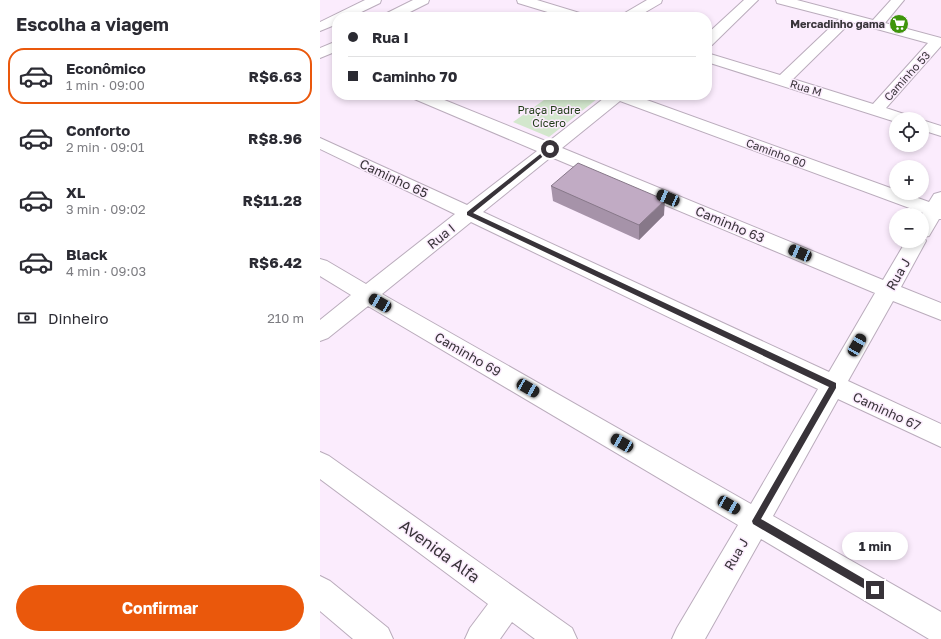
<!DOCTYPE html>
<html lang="pt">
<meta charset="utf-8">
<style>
body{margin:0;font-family:"Golos Text",sans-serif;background:#f2f2f3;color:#2b2b33;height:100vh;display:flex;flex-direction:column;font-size:15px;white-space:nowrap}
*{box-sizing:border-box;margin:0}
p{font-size:13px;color:#7c7c81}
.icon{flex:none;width:22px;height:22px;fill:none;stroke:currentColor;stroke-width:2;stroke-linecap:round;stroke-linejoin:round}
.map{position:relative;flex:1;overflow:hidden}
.side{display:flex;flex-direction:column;background:#fff;width:320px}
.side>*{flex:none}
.guide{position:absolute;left:12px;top:12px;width:380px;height:88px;border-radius:16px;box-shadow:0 2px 6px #0003;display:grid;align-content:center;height:88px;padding:0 16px;background:#fff}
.buttons{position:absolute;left:569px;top:112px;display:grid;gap:8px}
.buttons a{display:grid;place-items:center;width:40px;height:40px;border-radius:50%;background:#fff;box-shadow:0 2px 6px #0003;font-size:20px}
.end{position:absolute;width:18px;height:18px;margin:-9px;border:5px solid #383339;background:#fff;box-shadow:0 0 0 2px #fff}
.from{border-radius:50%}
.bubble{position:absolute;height:28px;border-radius:14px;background:#fff;box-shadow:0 2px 6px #0003;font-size:13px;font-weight:700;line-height:28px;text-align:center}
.car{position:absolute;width:12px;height:24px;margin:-12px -6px;border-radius:5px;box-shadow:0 0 3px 1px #0007;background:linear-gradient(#222 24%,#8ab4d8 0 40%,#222 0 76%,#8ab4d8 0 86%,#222 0)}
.guide b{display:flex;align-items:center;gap:14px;height:38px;font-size:15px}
.guide b+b{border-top:1px solid #e1e1e2}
.guide i{width:10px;height:10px;background:#2b2b33}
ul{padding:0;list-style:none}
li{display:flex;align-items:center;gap:12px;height:56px;margin:0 8px 6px;padding:0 8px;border:2px solid transparent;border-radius:16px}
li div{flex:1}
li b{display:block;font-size:15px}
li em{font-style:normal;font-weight:700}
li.active{border-color:#ea580c}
li>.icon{width:36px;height:36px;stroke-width:1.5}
h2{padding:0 16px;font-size:18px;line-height:48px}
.pay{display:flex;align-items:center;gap:10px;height:44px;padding:0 16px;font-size:15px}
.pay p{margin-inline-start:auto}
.action{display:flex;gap:8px;margin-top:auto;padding:8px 16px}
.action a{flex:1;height:46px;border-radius:24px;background:#ea580c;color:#fff;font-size:16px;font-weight:700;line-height:46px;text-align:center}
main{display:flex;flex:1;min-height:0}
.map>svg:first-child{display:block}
.green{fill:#d3e7cd}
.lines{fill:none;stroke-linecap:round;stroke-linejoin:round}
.minor-casing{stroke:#baacbc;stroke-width:2}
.minor{fill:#fff;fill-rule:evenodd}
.wall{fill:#a693a9}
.shaded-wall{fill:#877889}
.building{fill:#c1abc4;stroke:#877889}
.route{fill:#383339}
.labels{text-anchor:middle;stroke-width:3;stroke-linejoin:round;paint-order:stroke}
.far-poi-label{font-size:11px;font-weight:bold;fill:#383339;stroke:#fbecfd;text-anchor:end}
.far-street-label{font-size:11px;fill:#383339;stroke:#fbecfd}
.far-park-label{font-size:11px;fill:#203d16;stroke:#fbecfd}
.street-label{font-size:13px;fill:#383339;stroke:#fbecfd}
.near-street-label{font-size:16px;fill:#383339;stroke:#fbecfd}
</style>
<main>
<section class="side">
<h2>Escolha a viagem</h2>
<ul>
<li class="active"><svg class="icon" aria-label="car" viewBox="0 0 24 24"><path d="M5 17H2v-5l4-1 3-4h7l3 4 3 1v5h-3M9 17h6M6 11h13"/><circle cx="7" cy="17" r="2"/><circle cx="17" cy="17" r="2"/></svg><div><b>Econômico</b><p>1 min · 09:00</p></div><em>R$6.63</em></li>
<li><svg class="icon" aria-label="car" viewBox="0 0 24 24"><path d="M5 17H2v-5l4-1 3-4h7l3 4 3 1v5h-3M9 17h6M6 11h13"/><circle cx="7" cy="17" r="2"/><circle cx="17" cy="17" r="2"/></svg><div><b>Conforto</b><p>2 min · 09:01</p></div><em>R$8.96</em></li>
<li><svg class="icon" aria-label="car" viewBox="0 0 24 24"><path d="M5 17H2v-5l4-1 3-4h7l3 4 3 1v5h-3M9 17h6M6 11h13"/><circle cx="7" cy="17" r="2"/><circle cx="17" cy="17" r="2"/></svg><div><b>XL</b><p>3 min · 09:02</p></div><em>R$11.28</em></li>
<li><svg class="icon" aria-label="car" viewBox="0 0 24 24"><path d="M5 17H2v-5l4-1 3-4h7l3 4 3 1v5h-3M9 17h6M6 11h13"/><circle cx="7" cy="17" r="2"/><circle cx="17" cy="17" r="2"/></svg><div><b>Black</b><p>4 min · 09:03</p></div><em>R$6.42</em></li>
</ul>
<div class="pay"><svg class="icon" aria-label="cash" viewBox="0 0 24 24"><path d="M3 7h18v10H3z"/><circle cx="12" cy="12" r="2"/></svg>Dinheiro<p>210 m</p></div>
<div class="action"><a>Confirmar</a></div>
</section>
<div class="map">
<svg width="621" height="639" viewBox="0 0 621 639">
<rect width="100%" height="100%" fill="#fbecfd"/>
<path class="green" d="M231,95H282L229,137L193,122Z"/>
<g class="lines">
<g class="minor-casing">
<path id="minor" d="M45,0H61L60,3L31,17H17V24L0,31V22Z
M93,0H109L108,3L80,17H63L65,14Z
M197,0H217L263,14L265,17H244L198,3Z
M327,0H342L341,3L317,17H301L303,14Z
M424,0H438L392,45L387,46V34Z
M456,0H477L553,20L571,0H584L565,23L621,38V46L566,108L590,116L592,119H576V122L387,62V53L460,75L519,19L457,3ZM531,22L608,43L553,104L473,79Z
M17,41V51L0,58V48Z
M90,95H112L228,142L288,95H313L576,190V193H584L609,202L614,194L621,192V219H619L609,236L604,237L606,241L581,287L621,303V320L573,301L528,381L621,424V447L518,399L453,516L621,612V639H609L441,539L385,639H352L357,628L418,525L48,306L8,338L0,341V320L31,295L0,276V259L7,261L46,284L135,214L0,149V138L147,205L217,151L92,98ZM300,101L603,213L602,241H586L563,280L242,148ZM231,157L555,293L509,372L163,212ZM151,222L498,389L431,504L62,294Z
M602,120L621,126V136L602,130Z
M0,452L9,456L252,628L257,639H215L192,622L180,639H145L150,628L168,604L0,479Z
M0,576L10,581L68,628L73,639H33L0,611Z"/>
</g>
<use href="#minor" class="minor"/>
</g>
<path class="wall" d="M231,186L344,215L319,240L233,201Z"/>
<path class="shaded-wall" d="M345,200L344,215L319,240V225Z"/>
<path class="building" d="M258,163L345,200L319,225L231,186Z"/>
<path class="route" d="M228,148L232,149L153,213L516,383V388L441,519L558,587L559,590L558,593L555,595L552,593L433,524L432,521L509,387L147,215V212Z"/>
<defs>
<g id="supermarket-disc" transform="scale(1)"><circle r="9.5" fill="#3e950b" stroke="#fbecfd"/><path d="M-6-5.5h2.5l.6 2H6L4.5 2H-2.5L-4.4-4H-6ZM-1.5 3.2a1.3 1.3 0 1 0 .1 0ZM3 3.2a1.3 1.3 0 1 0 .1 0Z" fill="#fff"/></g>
</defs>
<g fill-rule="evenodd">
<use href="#supermarket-disc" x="579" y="24"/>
</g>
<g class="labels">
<g class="far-poi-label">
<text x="565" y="28">Mercadinho gama</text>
</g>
<g class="far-street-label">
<text transform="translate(587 76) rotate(-48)" y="4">Caminho 53</text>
<text transform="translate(486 88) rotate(17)" y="4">Rua M</text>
<text transform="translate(456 153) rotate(20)" y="4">Caminho 60</text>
</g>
<g class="far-park-label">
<text x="229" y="114">Praça Padre<tspan x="229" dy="13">Cícero</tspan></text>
</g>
<g class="street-label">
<text transform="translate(74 178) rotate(25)" y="5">Caminho 65</text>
<text transform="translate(410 224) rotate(23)" y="5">Caminho 63</text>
<text transform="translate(121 236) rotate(-39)" y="5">Rua I</text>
<text transform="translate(578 274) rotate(-60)" y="5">Rua J</text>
<text transform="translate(148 354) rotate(30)" y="5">Caminho 69</text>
<text transform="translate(567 411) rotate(25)" y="5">Caminho 67</text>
<text transform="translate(416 554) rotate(-60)" y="5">Rua J</text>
</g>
<g class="near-street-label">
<text transform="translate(120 551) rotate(36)" y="6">Avenida Alfa</text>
</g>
</g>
</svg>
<div class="buttons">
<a><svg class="icon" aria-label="locate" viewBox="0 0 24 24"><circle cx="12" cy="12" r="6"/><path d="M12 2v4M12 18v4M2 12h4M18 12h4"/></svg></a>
<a>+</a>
<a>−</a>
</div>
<i class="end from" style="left:230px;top:149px"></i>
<i class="end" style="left:555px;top:590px"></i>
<div class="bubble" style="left:522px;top:532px;width:66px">1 min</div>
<i class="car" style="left:348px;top:198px;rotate:293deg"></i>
<i class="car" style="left:480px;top:253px;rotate:293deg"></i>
<i class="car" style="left:60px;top:303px;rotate:300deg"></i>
<i class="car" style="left:537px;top:345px;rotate:30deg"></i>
<i class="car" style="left:208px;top:388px;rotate:120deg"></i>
<i class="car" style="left:302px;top:443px;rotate:300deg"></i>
<i class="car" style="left:409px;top:505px;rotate:120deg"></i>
<div class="guide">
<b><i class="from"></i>Rua I</b>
<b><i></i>Caminho 70</b>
</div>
</div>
</main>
